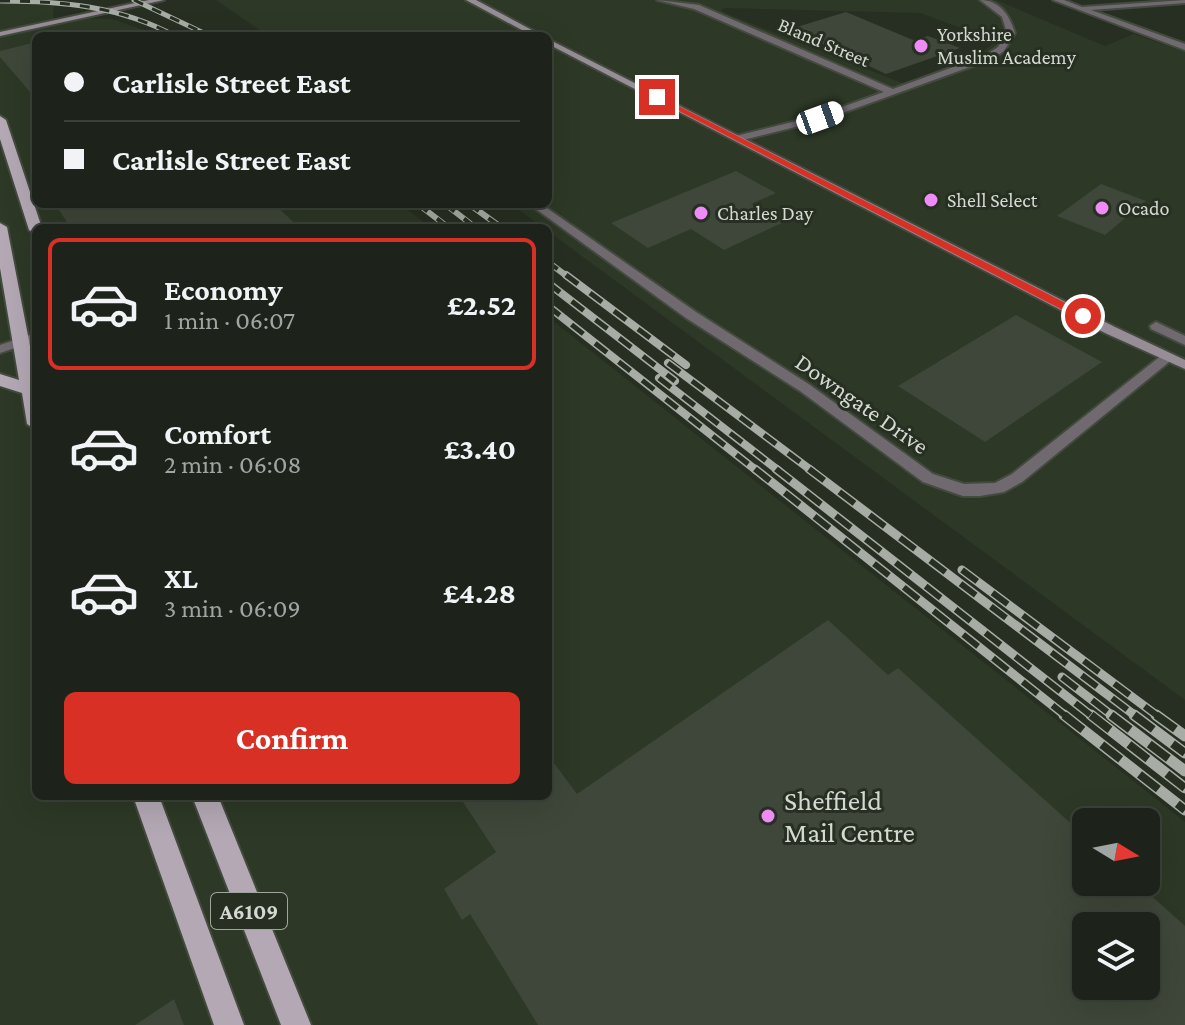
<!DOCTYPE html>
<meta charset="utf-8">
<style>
body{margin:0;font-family:"Crimson Pro",serif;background:#252b23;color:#f1f3f6;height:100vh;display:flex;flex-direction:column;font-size:30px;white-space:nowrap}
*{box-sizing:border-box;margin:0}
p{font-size:26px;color:#a0a4a2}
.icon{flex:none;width:44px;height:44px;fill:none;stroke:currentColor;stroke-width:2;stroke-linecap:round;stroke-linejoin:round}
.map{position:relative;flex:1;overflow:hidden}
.sheet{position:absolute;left:32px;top:224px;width:520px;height:576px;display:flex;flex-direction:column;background:#1d231a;border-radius:12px;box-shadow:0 8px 32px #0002,0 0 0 2px #3b4039}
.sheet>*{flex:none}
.top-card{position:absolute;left:32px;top:32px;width:520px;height:176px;border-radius:12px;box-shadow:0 8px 32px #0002,0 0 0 2px #3b4039;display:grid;align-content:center;height:176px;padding:0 32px;background:#1d231a}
.needle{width:52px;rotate:100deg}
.tools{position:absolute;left:1072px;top:808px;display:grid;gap:16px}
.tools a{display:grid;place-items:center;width:88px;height:88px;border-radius:12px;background:#1d231a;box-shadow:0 8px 32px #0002,0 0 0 2px #3b4039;font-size:40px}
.end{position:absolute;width:36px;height:36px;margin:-18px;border:10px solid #d93025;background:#fff;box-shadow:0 0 0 4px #fff}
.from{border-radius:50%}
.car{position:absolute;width:24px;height:48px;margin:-24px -12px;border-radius:10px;box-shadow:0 0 6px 2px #0007;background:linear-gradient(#fff 24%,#345 0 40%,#fff 0 76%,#345 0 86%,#fff 0)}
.top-card b{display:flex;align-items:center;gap:28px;height:76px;font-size:30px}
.top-card b+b{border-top:2px solid #3b4039}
.top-card i{width:20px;height:20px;background:#f1f3f6}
ul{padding:14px 0 0;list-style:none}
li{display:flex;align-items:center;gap:24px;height:132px;margin:0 16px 12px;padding:0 16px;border:4px solid transparent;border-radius:12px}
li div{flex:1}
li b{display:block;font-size:30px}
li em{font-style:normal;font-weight:700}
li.current{border-color:#d93025}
li>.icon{width:72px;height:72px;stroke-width:1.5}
.primary-button{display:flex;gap:16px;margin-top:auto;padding:16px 32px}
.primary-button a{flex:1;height:92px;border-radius:12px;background:#d93025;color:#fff;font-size:32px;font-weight:700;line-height:92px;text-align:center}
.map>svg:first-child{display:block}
.built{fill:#2d3826;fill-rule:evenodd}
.building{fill:#3e4739;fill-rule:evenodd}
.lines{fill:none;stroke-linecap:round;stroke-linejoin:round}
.street-casing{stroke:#434a3e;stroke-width:4}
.secondary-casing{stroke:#434a3e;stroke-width:4}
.primary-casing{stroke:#434a3e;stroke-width:4}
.street{fill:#706a70;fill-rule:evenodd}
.secondary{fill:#968d96;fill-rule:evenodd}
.primary{fill:#b3a8b4;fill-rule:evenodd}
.rail-far4-casing{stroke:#a7ada4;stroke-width:5}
.rail-far3-casing{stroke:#a7ada4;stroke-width:6}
.rail-far2-casing{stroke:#a7ada4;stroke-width:8}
.rail-far1-casing{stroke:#a7ada4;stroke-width:9}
.rail-casing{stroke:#a7ada4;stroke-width:11}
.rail-far4{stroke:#272f22;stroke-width:3;stroke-dasharray:10;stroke-linecap:butt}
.rail-far3{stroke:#272f22;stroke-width:4;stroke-dasharray:12;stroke-linecap:butt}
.rail-far2{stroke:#272f22;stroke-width:5;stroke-dasharray:15;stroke-linecap:butt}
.rail-far1{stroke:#272f22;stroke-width:6;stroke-dasharray:19;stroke-linecap:butt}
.rail{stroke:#272f22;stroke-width:8;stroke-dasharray:24;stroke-linecap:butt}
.route{fill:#d93025}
.poi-dot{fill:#ef8bf6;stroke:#272f22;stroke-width:3}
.labels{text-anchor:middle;stroke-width:6;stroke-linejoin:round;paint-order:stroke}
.far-poi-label{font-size:20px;fill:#d4d9d1;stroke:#272f22;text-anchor:start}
.far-street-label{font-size:20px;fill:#d4d9d1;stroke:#272f22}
.shield{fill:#272f22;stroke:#a0a69c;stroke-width:2}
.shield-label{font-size:22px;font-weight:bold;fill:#d4d9d1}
.street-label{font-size:24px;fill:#d4d9d1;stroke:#272f22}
.near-poi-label{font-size:28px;fill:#d4d9d1;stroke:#272f22;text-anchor:start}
</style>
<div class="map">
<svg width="1185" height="1025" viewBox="0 0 1185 1025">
<rect width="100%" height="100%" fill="#272f22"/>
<path class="built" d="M0,0H54L53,18L112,19L162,36H36V204H399L432,228H36V796H548V317L1185,822V1025H0ZM1086,822H1146V882H1086ZM1086,926H1146V986H1086Z
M216,0H996L1105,46L1134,34L1185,52V700L511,204H548V36H268ZM725,8L920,13L996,41L980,54L958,64L902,83L725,13L721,10Z"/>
<path class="building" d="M846,12L913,40L928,36L960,48L886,74L790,29Z
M36,42V99L0,57V51Z
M736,171L776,193L751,204L784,222L724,250L691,229L648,248L611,223Z
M1101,184L1146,201L1105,235L1057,216Z
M55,204H274L300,228H71Z
M1016,315L1102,362L985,442L898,386Z
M828,620L888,675L898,668L1086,837V882H1136L1185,926V1025H538L470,914L462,920L444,889L496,852L459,796H548V755L577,794ZM1086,926H1146V986H1086Z
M174,999L184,1025H135Z"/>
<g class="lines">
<g class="street-casing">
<path id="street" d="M657,0L699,5L893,89L986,55L998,47L1007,33L1002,17L980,0C1000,0 1010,16 1015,33L1004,51L992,59L823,120L739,141L736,140V136L817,116L884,92L694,9Z
M1053,0H1064L1082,7L1185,0V3L1091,10L1185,44V50Z
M529,204H541L696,312L810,385L933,474L964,484L995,483L1012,474L1162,355L1167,354L1174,358L1022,482L1004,492L980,496H963L923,482L800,391L686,318Z
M1156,322L1185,336V345L1151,329L1150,326Z
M36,333V341L0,353V345Z"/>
</g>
<g class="secondary-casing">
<path id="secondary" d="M149,0H164L0,36V32Z
M466,0H476L543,36H533Z
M548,39L1115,327L1185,360V369L1105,333L548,44Z"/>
</g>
<g class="primary-casing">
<path id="primary" d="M0,116L6,120L42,228H36V234L29,230L0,139Z
M0,223L7,227L36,377V430L27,424L22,393L0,386V374L19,380L0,268Z
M133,796H159L244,1025H214Z
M192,796H218L311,1025H281Z"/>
</g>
<use href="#street" class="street"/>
<use href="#secondary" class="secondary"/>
<use href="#primary" class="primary"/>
<g class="rail-far4-casing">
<path id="rail-far4" d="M134,0L210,36
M0,1C62,1 120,6 175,36"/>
</g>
<g class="rail-far3-casing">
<path id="rail-far3" d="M418,204L449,228
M445,204L476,228
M469,204L502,228
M548,262L568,277"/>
</g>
<g class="rail-far2-casing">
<path id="rail-far2" d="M566,275L686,365
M548,283L675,381
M548,306L757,471
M668,363L812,471
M659,378L779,471"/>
</g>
<g class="rail-far1-casing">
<path id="rail-far1" d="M755,469L1067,717
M776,469L1093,717
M809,469L1137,717
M962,570L1159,717
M1062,677L1114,717"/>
</g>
<g class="rail-casing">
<path id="rail" d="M1064,715L1185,810
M1091,715L1185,788
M1111,715L1185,771
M1134,715L1185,753
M1156,715L1185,736"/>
</g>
<use href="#rail-far4" class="rail-far4"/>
<use href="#rail-far3" class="rail-far3"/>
<use href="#rail-far2" class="rail-far2"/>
<use href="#rail-far1" class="rail-far1"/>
<use href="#rail" class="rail"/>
</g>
<path class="route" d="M657,95L1087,314L1088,316L1080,319L654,98Z"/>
<g class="poi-dot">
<circle cx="921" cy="46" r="8"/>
<circle cx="931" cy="200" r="8"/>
<circle cx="1102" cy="208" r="8"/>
<circle cx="701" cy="213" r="8"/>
<circle cx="768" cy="816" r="8"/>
</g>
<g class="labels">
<g class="far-poi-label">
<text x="937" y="41">Yorkshire<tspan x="937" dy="23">Muslim Academy</tspan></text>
<text x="947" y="207">Shell Select</text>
<text x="1118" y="215">Ocado</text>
<text x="717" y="220">Charles Day</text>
</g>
<g class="far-street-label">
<text transform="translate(824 42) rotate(23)" y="7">Bland Street</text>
</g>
<rect class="shield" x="211" y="893" width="76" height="36" rx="6"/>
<g class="shield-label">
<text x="249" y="919">A6109</text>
</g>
<g class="street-label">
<text transform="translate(862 404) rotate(35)" y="8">Downgate Drive</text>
</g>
<g class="near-poi-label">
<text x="784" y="810">Sheffield<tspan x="784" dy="32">Mail Centre</tspan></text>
</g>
</g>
</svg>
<div class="tools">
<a><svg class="needle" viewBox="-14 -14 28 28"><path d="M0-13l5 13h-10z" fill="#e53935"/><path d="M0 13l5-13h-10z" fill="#a0a4a2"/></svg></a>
<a><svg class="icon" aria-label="layers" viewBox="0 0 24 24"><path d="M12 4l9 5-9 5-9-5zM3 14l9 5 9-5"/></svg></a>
</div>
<i class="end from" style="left:1083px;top:316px"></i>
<i class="end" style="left:657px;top:97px"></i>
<i class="car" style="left:820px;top:118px;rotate:70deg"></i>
<div class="top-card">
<b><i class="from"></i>Carlisle Street East</b>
<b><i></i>Carlisle Street East</b>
</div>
<section class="sheet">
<ul>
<li class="current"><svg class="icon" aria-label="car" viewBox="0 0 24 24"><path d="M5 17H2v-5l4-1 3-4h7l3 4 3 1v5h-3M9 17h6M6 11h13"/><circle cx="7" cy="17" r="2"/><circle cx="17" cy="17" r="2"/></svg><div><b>Economy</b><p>1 min · 06:07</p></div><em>£2.52</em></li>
<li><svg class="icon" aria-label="car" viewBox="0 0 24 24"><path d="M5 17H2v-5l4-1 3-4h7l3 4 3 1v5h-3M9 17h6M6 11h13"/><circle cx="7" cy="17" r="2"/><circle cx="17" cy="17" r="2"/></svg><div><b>Comfort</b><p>2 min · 06:08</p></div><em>£3.40</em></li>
<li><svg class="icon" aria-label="car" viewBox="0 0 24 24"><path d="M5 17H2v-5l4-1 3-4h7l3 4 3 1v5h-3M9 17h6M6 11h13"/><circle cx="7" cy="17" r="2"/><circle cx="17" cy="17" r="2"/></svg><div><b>XL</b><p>3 min · 06:09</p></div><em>£4.28</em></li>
</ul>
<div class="primary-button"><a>Confirm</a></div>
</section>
</div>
